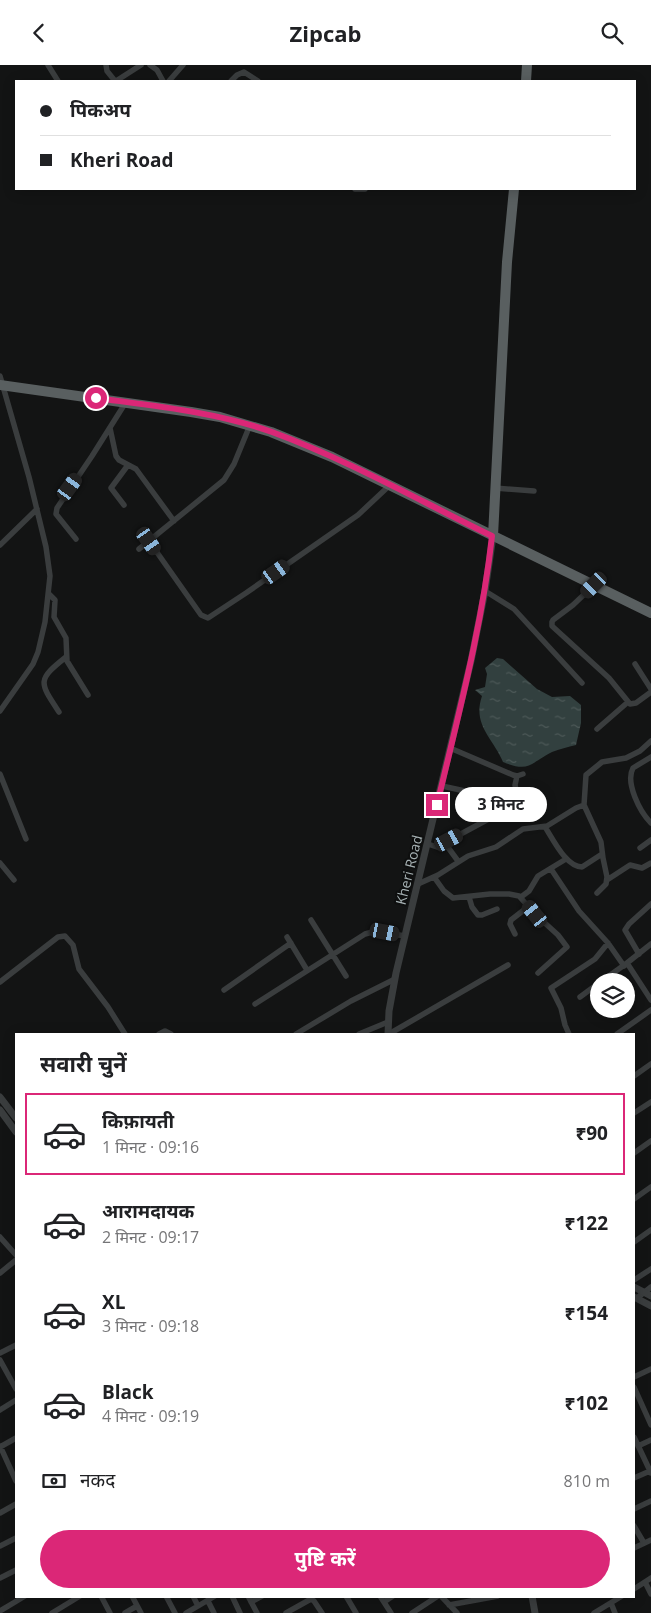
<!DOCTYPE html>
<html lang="hi">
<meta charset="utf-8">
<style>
body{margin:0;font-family:"Open Sans","Noto Sans Devanagari",sans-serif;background:#f2f2f2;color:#202124;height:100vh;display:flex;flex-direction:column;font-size:19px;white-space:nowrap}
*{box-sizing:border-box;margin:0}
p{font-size:16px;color:#757577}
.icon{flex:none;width:28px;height:28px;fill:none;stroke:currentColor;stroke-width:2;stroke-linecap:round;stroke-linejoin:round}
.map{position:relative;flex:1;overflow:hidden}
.details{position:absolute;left:15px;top:968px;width:620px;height:565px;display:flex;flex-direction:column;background:#fff;border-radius:0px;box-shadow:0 2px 12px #0003}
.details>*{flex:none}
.banner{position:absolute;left:15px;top:15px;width:621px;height:110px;border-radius:0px;box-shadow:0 2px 12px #0003;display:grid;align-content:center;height:110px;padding:0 25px;background:#fff}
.tools{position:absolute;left:590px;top:908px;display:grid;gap:10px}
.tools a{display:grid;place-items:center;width:45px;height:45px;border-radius:50%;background:#fff;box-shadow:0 2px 12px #0003;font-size:25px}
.end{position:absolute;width:22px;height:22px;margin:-11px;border:6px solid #db2777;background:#fff;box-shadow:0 0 0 2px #fff}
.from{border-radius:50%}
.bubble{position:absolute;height:35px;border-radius:18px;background:#fff;box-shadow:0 2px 12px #0003;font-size:16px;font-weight:700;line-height:35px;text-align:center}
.car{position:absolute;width:15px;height:30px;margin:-15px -8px;border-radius:6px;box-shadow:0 0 4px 1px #0007;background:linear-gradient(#222 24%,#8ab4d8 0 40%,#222 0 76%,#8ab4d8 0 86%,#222 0)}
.banner b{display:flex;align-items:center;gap:18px;height:48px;font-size:19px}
.banner b+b{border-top:1px solid #e0e0e0}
.banner i{width:12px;height:12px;background:#202124}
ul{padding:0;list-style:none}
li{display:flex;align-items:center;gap:15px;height:82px;margin:0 10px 8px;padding:0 15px;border:2px solid transparent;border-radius:0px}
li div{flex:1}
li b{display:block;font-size:19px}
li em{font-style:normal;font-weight:700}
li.current{border-color:#db2777}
li>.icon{width:45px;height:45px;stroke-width:1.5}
h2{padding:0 25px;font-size:22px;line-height:60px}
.pay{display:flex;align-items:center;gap:12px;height:55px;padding:0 25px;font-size:19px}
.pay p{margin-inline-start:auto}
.button{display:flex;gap:10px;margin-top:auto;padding:10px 25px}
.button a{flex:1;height:58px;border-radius:30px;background:#db2777;color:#fff;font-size:20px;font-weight:700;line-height:58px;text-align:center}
header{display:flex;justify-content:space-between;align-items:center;height:65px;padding:0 25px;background:#fff;font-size:22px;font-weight:700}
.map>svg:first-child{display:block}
.water{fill:url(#water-ripples)}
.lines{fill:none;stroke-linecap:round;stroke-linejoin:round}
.minor{stroke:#3a3d3e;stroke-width:5.5}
.tertiary{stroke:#3a3d3e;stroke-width:7}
.trunk{stroke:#595f60;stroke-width:10}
.route{stroke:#db2777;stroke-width:6}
.labels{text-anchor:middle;stroke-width:4;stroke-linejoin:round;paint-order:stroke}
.street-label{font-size:14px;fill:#a6b1b3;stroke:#0e0f0f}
</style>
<header><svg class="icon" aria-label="back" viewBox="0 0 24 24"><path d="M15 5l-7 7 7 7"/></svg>Zipcab<svg class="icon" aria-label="search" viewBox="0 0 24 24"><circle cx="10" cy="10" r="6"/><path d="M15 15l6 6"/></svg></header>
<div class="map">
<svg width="651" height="1548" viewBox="0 0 651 1548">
<defs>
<pattern id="water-ripples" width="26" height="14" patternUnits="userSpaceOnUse" patternTransform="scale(1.25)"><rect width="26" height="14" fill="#32403f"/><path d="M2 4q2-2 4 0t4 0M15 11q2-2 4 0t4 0" fill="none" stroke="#4d5958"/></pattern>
</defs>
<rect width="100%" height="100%" fill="#131414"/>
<path class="water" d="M497,593L503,594L537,624L552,632L570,631L581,640V658L576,680C568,682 559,684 552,687C530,698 530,708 503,697C493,673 472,660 482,631L475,625L485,622L487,609L485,603Z"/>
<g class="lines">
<path class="minor" d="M48,0L58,16
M106,0L107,6L115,16
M150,0L157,5L163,16
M116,16L141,0
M169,16L183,0
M231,16L237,10L244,7L258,16
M355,124H365
M0,311L29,412L46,482L50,511L45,557L38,587L33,599L0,646
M110,363L116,391L119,395L136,404L174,456
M495,423L534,426
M124,440L111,423L128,400
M76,474L56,449L57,443L92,391L126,337
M149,476L201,550L208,553L246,528L358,450L390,420
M0,480L37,444
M139,484L224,415L234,399L250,360
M594,520L573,540L553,555L552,557V561L609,613L630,639L636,638L651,627
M485,526L514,544L582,618
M49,529L55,535L54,552L66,573L67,596L88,630
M635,599L651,624
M59,647C39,617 37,615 66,592
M597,664L628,637
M450,683L513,710L517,711L523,709
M651,692L633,703C625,718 640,747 651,758
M0,709L26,774
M442,721L488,731
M545,762C553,774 566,802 582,802L602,789
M428,779L437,782L446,778
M640,783L651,775
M458,796L447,781L446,777L496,750L516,735L517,730L515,720L517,711
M0,798L14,815
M551,804L579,846L608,878L624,901
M434,812L444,826L453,833L490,829H509L519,831L535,849L558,870L567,882L538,908
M607,815L630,800L642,803L651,798
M418,819L438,810L468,791L496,782L523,764L547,761L576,743L584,740
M597,828L606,819L607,812L603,793L601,777L584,740L586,710L602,697L626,693L640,686L651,676
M469,832L472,842L478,850H482L497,844
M521,832L529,826L538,811L566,794
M311,855L346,911
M515,869L510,859L511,855L529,841
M287,872L307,905
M639,889L625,865L629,859L651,839
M627,898L651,935
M602,916L627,898L651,879
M0,917L58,872L65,871L73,880L79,904L108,942L125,969
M224,925L291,878
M580,932L599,918
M255,939L365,869L376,866L405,871
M159,969L165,966L171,969
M296,969L351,936L395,914
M359,969L388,957
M389,969L508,900
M569,969L565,960L561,943L551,923L595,894L608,878
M617,969L651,945
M634,1011L651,999
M634,1048L651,1037
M634,1088L651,1076
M634,1134L651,1122
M0,1172L16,1190
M634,1177L651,1165
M0,1208L16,1195
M634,1215L651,1204
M637,1233L651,1222
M0,1288L16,1280
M0,1295L16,1324
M634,1312L651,1304
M634,1322L651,1360
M0,1345L16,1335
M634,1372L651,1408
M0,1381L16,1416
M638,1381L651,1375
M0,1382L16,1373
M634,1413L650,1406
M634,1444L651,1436
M0,1448L16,1439
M634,1461L644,1478
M0,1481L16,1473
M634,1483L651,1475
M0,1513L16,1505
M645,1517L651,1529
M634,1524L651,1513
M101,1531L110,1548
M132,1531L141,1548
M166,1531L175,1548
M193,1531L198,1541
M232,1531L240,1548
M248,1531L257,1548
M346,1531L356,1548
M380,1531L391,1548
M441,1531L457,1548
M208,1536L214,1548
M251,1537L262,1531
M384,1537L393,1531
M611,1538L615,1548
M449,1540L498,1531
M0,1546L25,1531
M52,1548L80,1531
M125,1548L137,1541
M186,1548L215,1531
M286,1548L311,1534L314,1536L322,1548
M412,1548L438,1531
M594,1548L622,1531"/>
<path class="tertiary" d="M388,969L389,946L396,908L471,596L485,526L493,471
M0,1032L16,1053
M0,1045L16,1067
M634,1222L651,1231
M634,1232L651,1241
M532,1531L535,1548"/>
<path class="trunk" d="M526,16L527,0
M0,320L191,347L220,352L271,367L332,392L651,548
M493,471L507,197L514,124"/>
</g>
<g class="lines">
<path class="route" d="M96,333C155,341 216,347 272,367C348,395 420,436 492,471C482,562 458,651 437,740"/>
</g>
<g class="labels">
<g class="street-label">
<text transform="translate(409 805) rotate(-76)" y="5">Kheri Road</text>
</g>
</g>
</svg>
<div class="tools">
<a><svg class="icon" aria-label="layers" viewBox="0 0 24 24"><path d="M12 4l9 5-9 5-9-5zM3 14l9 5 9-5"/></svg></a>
</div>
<i class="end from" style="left:96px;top:333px"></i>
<i class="end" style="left:437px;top:740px"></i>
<div class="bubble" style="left:455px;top:722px;width:92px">3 मिनट</div>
<i class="car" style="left:70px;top:422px;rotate:36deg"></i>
<i class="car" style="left:149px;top:476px;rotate:145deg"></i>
<i class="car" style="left:276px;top:507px;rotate:55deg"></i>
<i class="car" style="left:594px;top:520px;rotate:225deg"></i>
<i class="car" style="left:449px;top:775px;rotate:62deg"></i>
<i class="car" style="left:535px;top:849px;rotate:321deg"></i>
<i class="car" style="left:385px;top:867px;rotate:101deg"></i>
<div class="banner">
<b><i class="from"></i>पिकअप</b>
<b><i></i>Kheri Road</b>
</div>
<section class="details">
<h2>सवारी चुनें</h2>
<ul>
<li class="current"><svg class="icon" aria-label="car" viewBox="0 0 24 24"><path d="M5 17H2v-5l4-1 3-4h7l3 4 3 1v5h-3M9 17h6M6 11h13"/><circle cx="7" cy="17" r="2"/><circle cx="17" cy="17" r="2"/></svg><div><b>किफ़ायती</b><p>1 मिनट · 09:16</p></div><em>₹90</em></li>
<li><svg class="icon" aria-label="car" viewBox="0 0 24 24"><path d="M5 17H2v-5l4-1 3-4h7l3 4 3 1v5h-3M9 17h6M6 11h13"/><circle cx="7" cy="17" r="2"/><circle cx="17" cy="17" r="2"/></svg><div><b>आरामदायक</b><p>2 मिनट · 09:17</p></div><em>₹122</em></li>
<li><svg class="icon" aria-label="car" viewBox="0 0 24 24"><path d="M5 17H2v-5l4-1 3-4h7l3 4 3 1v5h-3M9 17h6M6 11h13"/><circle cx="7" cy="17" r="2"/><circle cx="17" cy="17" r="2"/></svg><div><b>XL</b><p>3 मिनट · 09:18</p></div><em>₹154</em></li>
<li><svg class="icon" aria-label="car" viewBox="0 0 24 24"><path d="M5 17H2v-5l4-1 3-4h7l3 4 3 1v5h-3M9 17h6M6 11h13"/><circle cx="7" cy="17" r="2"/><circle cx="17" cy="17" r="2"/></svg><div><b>Black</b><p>4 मिनट · 09:19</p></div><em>₹102</em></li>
</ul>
<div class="pay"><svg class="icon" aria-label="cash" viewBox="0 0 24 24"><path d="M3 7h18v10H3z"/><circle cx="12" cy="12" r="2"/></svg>नकद<p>810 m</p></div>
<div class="button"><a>पुष्टि करें</a></div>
</section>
</div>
